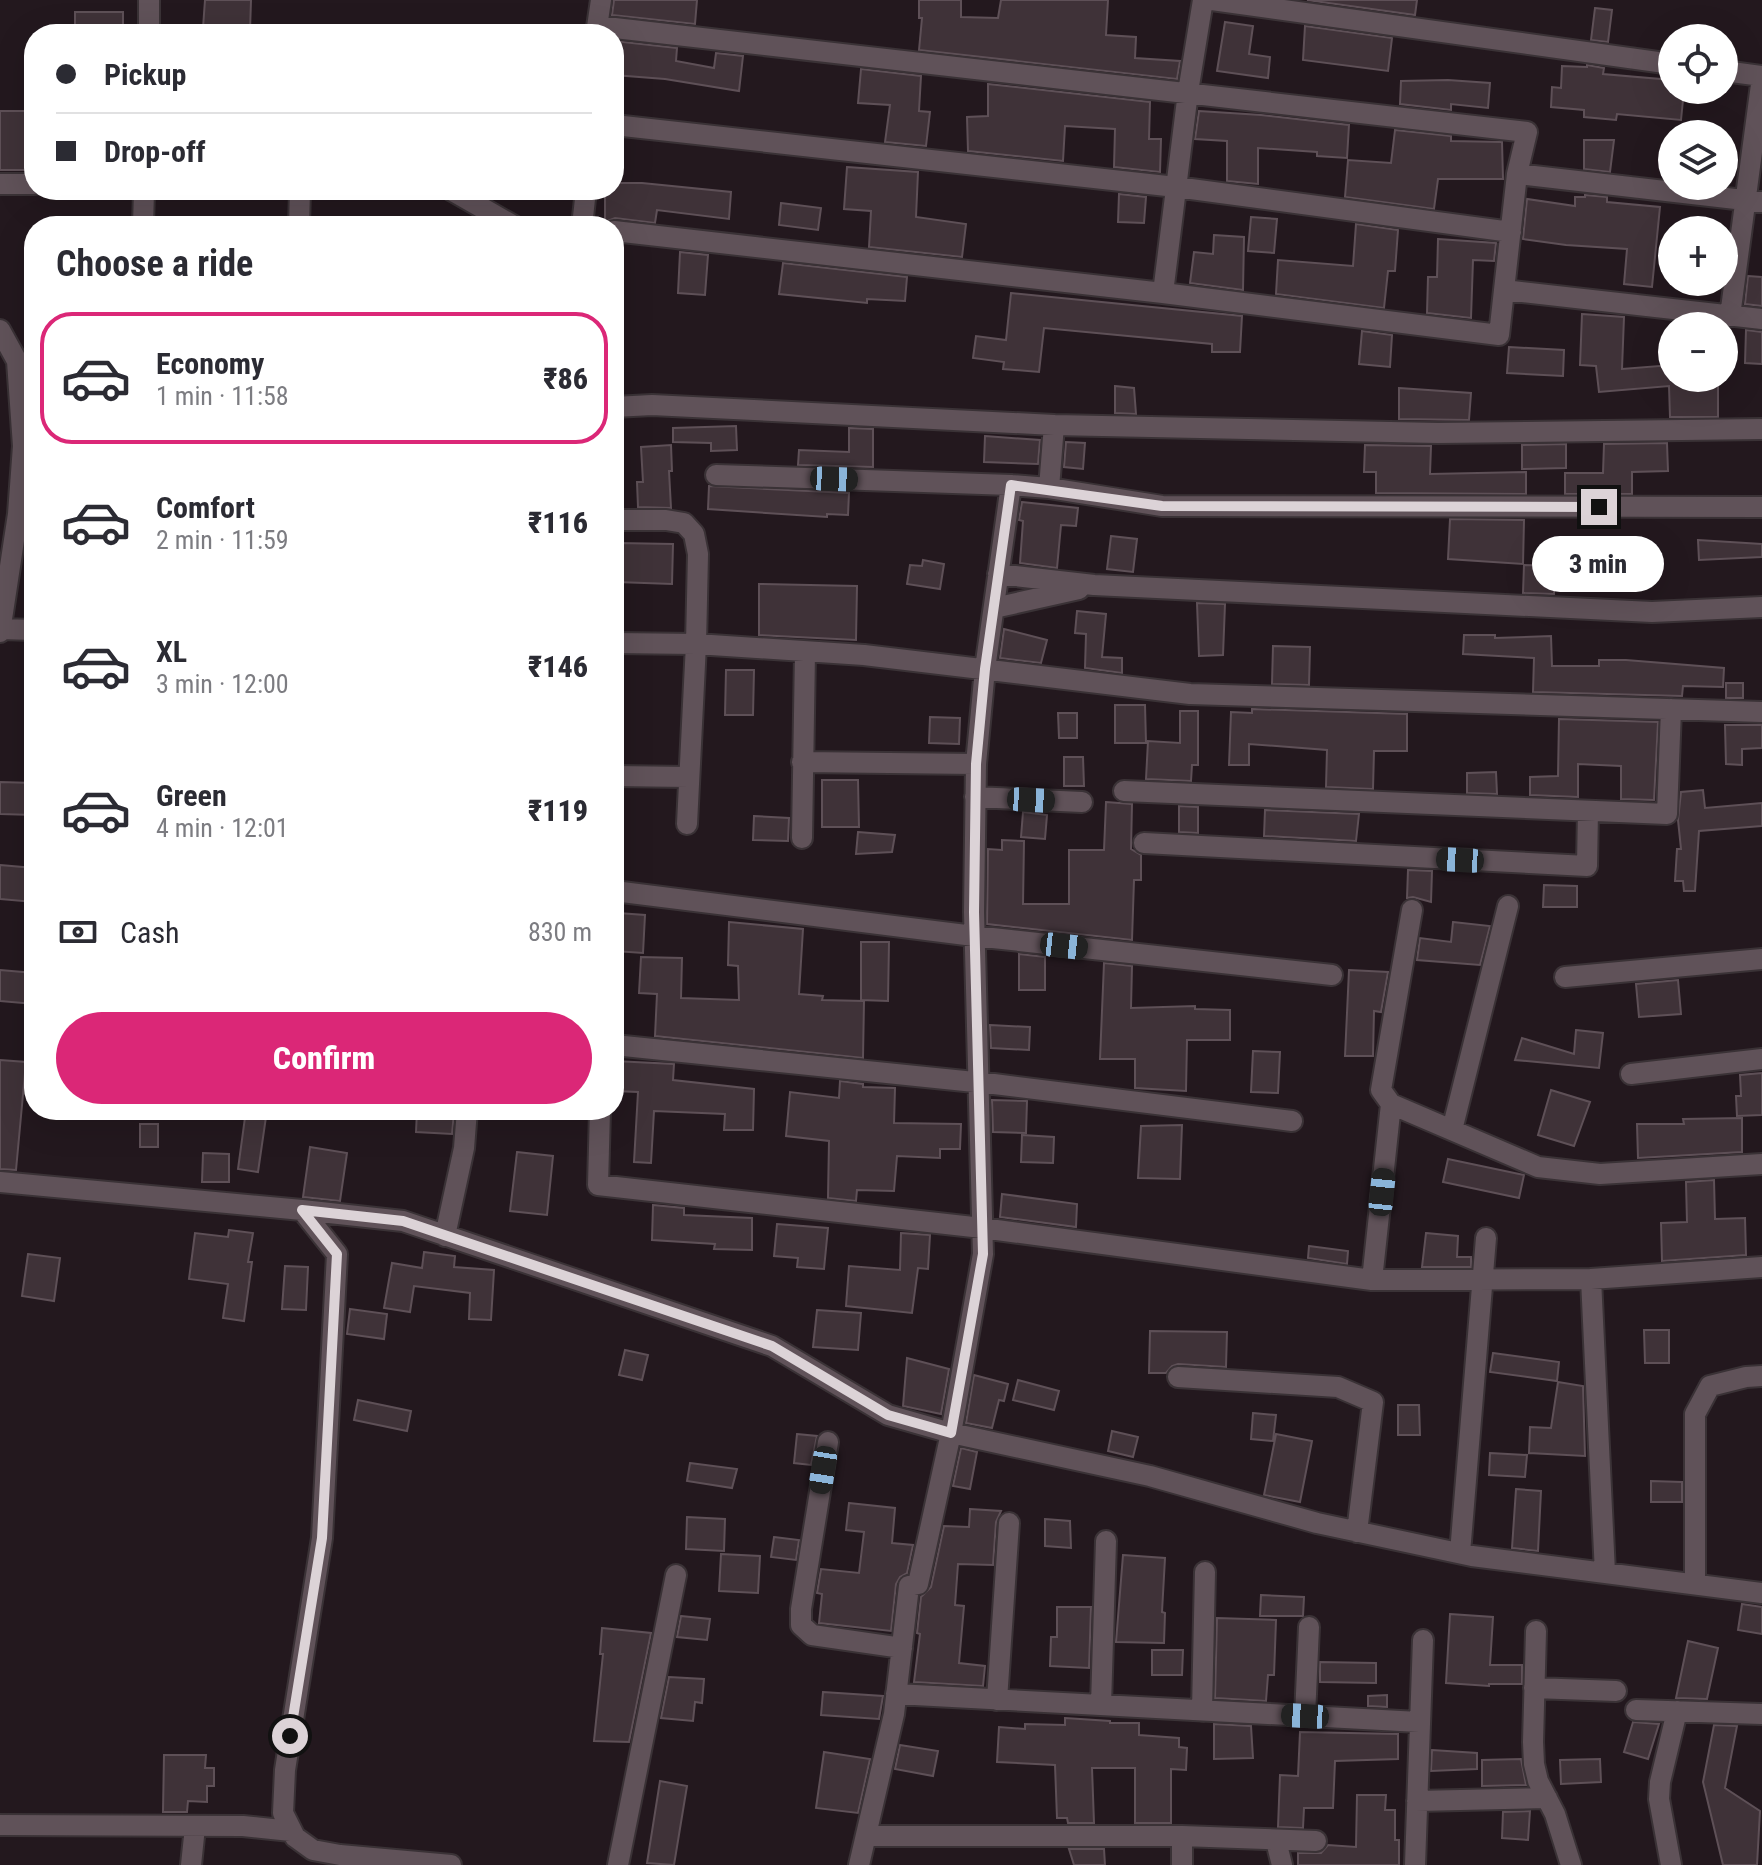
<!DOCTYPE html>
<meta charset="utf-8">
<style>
body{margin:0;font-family:"Roboto Condensed",sans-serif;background:#f7f7f7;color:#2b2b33;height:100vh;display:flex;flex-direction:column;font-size:30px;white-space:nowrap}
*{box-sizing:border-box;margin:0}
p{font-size:26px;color:#7c7c81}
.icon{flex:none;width:44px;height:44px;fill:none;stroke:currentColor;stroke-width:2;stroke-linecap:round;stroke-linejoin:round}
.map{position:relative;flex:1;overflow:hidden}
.drawer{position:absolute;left:24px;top:216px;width:600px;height:904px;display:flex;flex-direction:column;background:#fff;border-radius:32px;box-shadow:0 8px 32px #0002}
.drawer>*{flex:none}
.banner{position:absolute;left:24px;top:24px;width:600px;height:176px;border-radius:32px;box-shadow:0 8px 32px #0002;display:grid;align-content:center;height:176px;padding:0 32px;background:#fff}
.buttons{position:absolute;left:1658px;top:24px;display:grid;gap:16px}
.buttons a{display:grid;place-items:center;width:80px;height:80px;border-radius:50%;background:#fff;box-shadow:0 8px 32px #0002;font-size:40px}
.end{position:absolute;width:36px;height:36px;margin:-18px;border:10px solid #dcd3d7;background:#111;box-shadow:0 0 0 4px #111}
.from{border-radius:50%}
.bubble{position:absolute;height:56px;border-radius:28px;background:#fff;box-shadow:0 8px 32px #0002;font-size:26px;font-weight:800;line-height:56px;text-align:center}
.car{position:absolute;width:24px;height:48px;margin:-24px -12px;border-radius:10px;box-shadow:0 0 6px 2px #0007;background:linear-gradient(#222 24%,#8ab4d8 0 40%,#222 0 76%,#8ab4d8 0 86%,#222 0)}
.banner b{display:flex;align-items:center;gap:28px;height:76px;font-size:30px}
.banner b+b{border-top:2px solid #e1e1e2}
.banner i{width:20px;height:20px;background:#2b2b33}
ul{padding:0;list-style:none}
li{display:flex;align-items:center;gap:24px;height:132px;margin:0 16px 12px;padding:0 16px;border:4px solid transparent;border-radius:32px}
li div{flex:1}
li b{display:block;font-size:30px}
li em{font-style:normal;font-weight:800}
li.on{border-color:#db2777}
li>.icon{width:72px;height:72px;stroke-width:1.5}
h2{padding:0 32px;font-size:36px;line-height:96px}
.pay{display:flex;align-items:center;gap:20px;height:88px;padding:0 32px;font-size:30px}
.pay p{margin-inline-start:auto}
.button{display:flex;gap:16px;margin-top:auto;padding:16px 32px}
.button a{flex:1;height:92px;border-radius:48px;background:#db2777;color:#fff;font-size:32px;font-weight:800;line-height:92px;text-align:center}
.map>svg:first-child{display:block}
.building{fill:#3f3238;stroke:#5e5057;stroke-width:2}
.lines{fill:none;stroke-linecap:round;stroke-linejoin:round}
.minor-casing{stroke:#3a3236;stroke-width:24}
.minor{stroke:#605259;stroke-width:20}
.route{stroke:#dcd3d7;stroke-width:10}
</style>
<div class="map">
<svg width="1762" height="1865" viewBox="0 0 1762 1865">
<rect width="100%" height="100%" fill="#23181e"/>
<path class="building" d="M205,0H251L250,31L203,28Z
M614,0H697L695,24L612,15Z
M919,0H961V17L998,18L1001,0H1108L1106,35L1136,37L1135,58L1180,61L1177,79L919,50L922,18H919Z
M1307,0H1417L1415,15Z
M1595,8L1612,10L1608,42L1591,40Z
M75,12H123V34H75Z
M1225,22L1253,26L1249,54L1270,57L1268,78L1217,71Z
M1305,26L1392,38L1388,71L1303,60Z
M614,41L677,48L676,61L714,68L716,53L743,56L739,91L665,79L614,75Z
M1587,65L1604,68L1603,74L1672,80V90H1684L1681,120L1617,114L1616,120L1584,117V110L1551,107L1552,87L1561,88L1562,66L1587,67Z
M861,69L921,76L919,111L930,112L926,146L885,142L890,105L858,103Z
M1448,80L1490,83L1488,108L1451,104V110L1400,104L1401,81Z
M988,84L1150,102L1149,139H1161L1160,172L1114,167L1115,129L1065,126L1063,161L968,151L967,117L988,116Z
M0,111H34V170H0Z
M1199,111L1261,115L1349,125L1347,158L1317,156V152L1258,148V184L1227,181V141L1195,139Z
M1395,130L1451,136V141L1502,142L1503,179H1438L1434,209L1345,197L1348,160L1391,163Z
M1584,140H1614L1610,172L1584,169Z
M847,167L918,172L916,217L966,224L962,257L869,247L871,211L844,209Z
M614,183H642L731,192L729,219L657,210L655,223L615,218L605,222V190H614Z
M1119,194L1146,197L1144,223L1118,222Z
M1585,195L1607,197V202L1660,207L1652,287L1624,284L1627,249L1566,245L1523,239L1527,199L1575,206V197H1585Z
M781,203L821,208L818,230L779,225Z
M1251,217L1277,219L1274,253L1248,251Z
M1356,224L1398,230L1395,271H1388L1384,308L1276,294L1278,260L1353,266Z
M1214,235L1244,237L1243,290L1190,283L1194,252L1213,254Z
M1438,239L1496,243L1494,261L1473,260L1471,318L1427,313L1428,277H1437Z
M680,252L708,255L705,295L678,293Z
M783,263L907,277L905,301L867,299V303L779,294Z
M1748,276L1762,277V306L1745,304Z
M1011,293L1242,316L1240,352H1212V344L1044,328L1039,372L1003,369L1004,362L973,358L976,336L1006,340Z
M1582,314L1624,317L1622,369L1672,365V378H1718V417H1670L1669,386L1599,392L1596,366L1580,365Z
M1746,330L1762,332V364L1745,363Z
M1362,331L1392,335L1390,367L1359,364Z
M1509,347L1564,350L1563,376L1507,373Z
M1115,386L1134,388L1136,414L1115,413Z
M1399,388L1471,393L1469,420L1399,419Z
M736,426L737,450L711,451V443L673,442V428Z
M849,428L873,429V467L798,465L799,450L849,452Z
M985,436L1040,440L1038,464L984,462Z
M1066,442L1085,443L1083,469L1064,467Z
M1667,443L1668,471L1632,472V494H1565V473H1603L1604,444Z
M1566,444V468L1522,469V445Z
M671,445L672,471H669L671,508L638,507L637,482H643L641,447Z
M1365,445L1431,446L1430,474L1526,472V494L1376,493V472H1364Z
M709,486L849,493L848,515L827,514V517L708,509Z
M1022,502L1078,508L1076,526L1061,525L1057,568L1020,563L1023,521L1019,520Z
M1450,519L1524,520L1523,564L1448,559Z
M1111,536L1137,539L1133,572L1107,569Z
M1698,540L1762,544V557L1699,560Z
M618,543L673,544L672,584L617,582Z
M923,560L944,564L940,589L907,584L910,565L922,566Z
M1524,565L1554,566V594L1523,593Z
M759,584L857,586L856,640L759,635Z
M1197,603L1225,604L1223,655L1199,656Z
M1077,611L1106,614L1102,657L1122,658V673L1085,668L1086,634L1075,633Z
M1004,629L1047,640L1041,663L1000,658Z
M1464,635H1495V638L1551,636L1552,666H1599V660H1626L1724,668L1723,687L1683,686L1682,696L1533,692L1534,658L1463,654Z
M1273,646L1310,647L1309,685L1272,684Z
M726,670H754L753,715H725Z
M1726,683H1743V698H1726Z
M1115,705H1145L1146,743H1115Z
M1252,709L1407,714V751H1374L1373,789L1326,787L1327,750L1249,744V765H1229L1231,712L1252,713Z
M1180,711H1198V765H1192L1191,781L1146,779L1148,741L1180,743Z
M1058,713H1077V738H1059Z
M930,717L960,718L959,744L929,743Z
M1559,719L1658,722L1654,800L1621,799V766L1578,764V797L1530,795V777L1558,776Z
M1725,725H1762V748L1742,749V765L1726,764Z
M1064,757H1083L1084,786H1064Z
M1496,772L1497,794L1467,793V773Z
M822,780H858L859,827H822Z
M0,782L34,783V815L0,814Z
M1703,790L1705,808L1762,803V826L1699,831L1695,891H1684L1683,881H1675L1677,849H1681L1678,820L1681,792Z
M1106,802L1132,804L1131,849L1141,855V880H1134L1132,940L987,924L988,849L1002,850V840L1024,841L1023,904H1069V850H1104Z
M1179,806L1198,807V833L1179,832Z
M1265,810L1359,814L1356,841L1264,836Z
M1023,812L1047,815L1045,839L1021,837Z
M754,816L789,818L788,841L753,840Z
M858,832L895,835L892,852L856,854Z
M0,865L34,868V902L0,899Z
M1408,870L1432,871L1431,902L1413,897L1407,898Z
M1544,885L1577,886V907H1543Z
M618,913L645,915L643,953L615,951Z
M729,922L803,929L799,994L823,996L822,1000L864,1001L863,1058L655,1036L657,994L639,993L641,957L682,958L681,998L739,1000L738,966L728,965Z
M1453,922L1490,926L1480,965L1417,960L1420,938L1451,942Z
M861,942H889L888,1001L861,1000Z
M1019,954L1045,957V990H1019Z
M1104,963L1132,966L1131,1008L1195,1006V1009L1230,1010V1040H1187L1186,1091L1135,1088V1059H1100Z
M0,970L34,973V1004L0,1001Z
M1349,970L1388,972L1381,1012L1374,1011L1373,1056H1345Z
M1678,980L1681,1014L1639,1017L1636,984Z
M990,1025L1030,1027L1029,1050L991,1048Z
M1576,1030L1603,1033L1599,1068L1515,1060L1522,1038L1574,1054Z
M1253,1051L1280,1052L1278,1093L1251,1092Z
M0,1060L26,1062L16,1170L0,1169Z
M614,1061L674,1064L673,1080L754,1089L753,1130H724L725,1114L654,1111L651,1163L634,1162L638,1092L614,1091Z
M1762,1073V1115L1737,1116L1736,1096H1741L1740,1075Z
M840,1081L863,1084V1087L895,1088L894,1123L961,1124L960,1149H940V1158L897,1156L894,1191L857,1190L856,1201L828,1198L829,1141L786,1136L790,1092L839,1098Z
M1551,1090L1590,1102L1574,1146L1538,1135Z
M992,1100L1027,1101L1026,1133L993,1132Z
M246,1110H267L258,1172L238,1169Z
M417,1111L454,1112L452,1134L416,1132Z
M1742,1118V1152L1638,1158L1637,1124H1684L1683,1119Z
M140,1124H158V1147H140Z
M1182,1125L1180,1179L1138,1178L1141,1126Z
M1022,1135L1054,1137L1053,1163L1021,1162Z
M310,1147L347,1153L340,1201L303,1197Z
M517,1152L553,1156L547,1215L510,1211Z
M203,1153L229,1154V1182H202Z
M1448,1159L1524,1175L1519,1198L1443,1182Z
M1714,1180L1715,1219L1745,1218L1746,1255L1662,1261L1661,1223L1687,1222L1686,1182Z
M1002,1194L1077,1204L1076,1227L1000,1217Z
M653,1205L684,1208V1215L752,1218V1250L714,1249L715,1244L652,1240Z
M777,1224L828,1228L824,1269L797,1267L798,1258L774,1256Z
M229,1230L253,1233L248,1262H252L244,1321L223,1318L228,1284L189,1279L195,1233L228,1237Z
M901,1233L930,1235L928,1269L918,1268L912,1313L846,1306L849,1266L900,1270Z
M1426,1233L1458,1236L1457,1257H1471V1267H1422Z
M1309,1246L1348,1251L1347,1264L1308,1258Z
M424,1252L455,1256L454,1267L494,1270L491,1320L469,1319L470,1293L414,1286L410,1312L384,1308L392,1263L422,1268Z
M28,1254L60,1258L54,1301L22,1296Z
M285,1266L308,1267L306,1310L282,1309Z
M350,1309L387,1314L384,1339L347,1334Z
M817,1310L861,1313L858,1350L813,1347Z
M1644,1330H1669V1363H1645Z
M1150,1331L1227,1332L1226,1367L1178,1364L1172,1366L1166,1373H1149Z
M625,1350L648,1355L642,1380L619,1375Z
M1493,1353L1559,1362L1557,1381L1490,1372Z
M907,1358L949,1369L941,1414L903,1406Z
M974,1375L1008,1384L1004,1401L999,1400L992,1428L966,1423Z
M1018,1380L1059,1391L1054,1410L1013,1400Z
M1558,1382L1583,1386L1585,1456L1529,1453L1530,1427L1551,1428Z
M358,1400L411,1411L407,1431L354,1420Z
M1398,1405H1419L1420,1435H1398Z
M1253,1413L1276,1415L1273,1441L1251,1439Z
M1112,1431L1138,1437L1133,1457L1108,1451Z
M797,1434L817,1436L811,1465L794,1463Z
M1276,1434L1312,1441L1300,1502L1264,1495Z
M961,1448L977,1452L970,1489L953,1486Z
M1490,1453L1527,1455L1525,1477L1489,1475Z
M690,1463L737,1469L732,1488L687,1481Z
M1651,1481L1682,1482V1502H1651Z
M1516,1489L1541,1491L1538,1551L1512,1548Z
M849,1503L895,1508L892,1543L913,1545L907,1573L900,1577L896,1584L891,1631L819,1623L822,1594L817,1593L821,1569L859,1573L864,1532L846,1530Z
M970,1509L1001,1511L996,1522L993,1565L958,1564L955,1605L964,1606L959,1663L985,1666L983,1686L914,1682L920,1634L917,1633L921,1597L931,1587L944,1526L969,1527Z
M687,1517L725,1519L724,1551L686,1549Z
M1045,1519L1070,1521L1071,1548L1045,1546Z
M774,1537L799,1540L796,1560L771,1557Z
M721,1554L760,1556L758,1593L719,1591Z
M1123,1555L1165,1558L1162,1612L1165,1613L1164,1643L1116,1642Z
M1261,1595L1304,1597L1303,1616H1260Z
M1742,1604L1762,1607V1634L1738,1630Z
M1057,1607H1091L1089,1668L1050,1666L1051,1637H1057Z
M1450,1614L1493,1617L1490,1665H1522V1684H1489V1686L1446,1683Z
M681,1616L710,1619L707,1640L677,1637Z
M1217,1618L1276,1620L1274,1675H1268L1266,1701L1215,1698Z
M602,1628L651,1633L629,1742L594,1741L603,1654H600Z
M1688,1641L1718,1648L1707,1699L1676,1698Z
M1152,1650H1183L1182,1675H1152Z
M1320,1662L1376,1663V1683L1320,1682Z
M669,1677L704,1679L702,1703L695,1702L693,1721L661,1718Z
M823,1692L883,1696L879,1719L821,1715Z
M1387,1695V1707L1368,1706V1696Z
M1065,1718L1110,1721V1723H1139V1735L1179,1738V1747L1187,1748L1186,1770L1171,1769V1823H1135V1768H1092L1094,1823H1068L1067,1818H1057L1055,1765L997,1762L999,1727L1025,1729V1724L1065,1725Z
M1633,1722L1659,1724L1648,1759L1624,1752Z
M1214,1724L1251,1726L1253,1758L1214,1759Z
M1714,1725L1737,1726L1725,1788L1760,1811L1757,1865H1723L1703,1782Z
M1300,1732L1398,1734V1759L1335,1761L1333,1808H1304L1303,1828L1278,1827L1280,1775L1298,1776Z
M900,1745L938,1751L933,1776L895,1769Z
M1432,1750L1477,1753V1769L1431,1771Z
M824,1752L870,1759L858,1813L816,1808Z
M164,1755H206L205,1768H214V1786H207V1802L188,1801L187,1812H163Z
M1521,1759L1526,1785L1482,1786V1760Z
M1600,1759L1601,1782L1561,1784L1560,1760Z
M660,1781L687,1786L674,1865L647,1863Z
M1357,1795H1386L1385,1810H1395V1840H1399V1865H1298V1853H1321L1328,1845L1356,1847Z
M1530,1811L1528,1840L1502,1838L1503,1812Z
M1069,1849H1104L1105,1865H1074Z"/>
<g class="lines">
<g class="minor-casing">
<path id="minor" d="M1203,0L1188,92L1163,293L1499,335L1504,290
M1212,0L1672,64
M597,26L1527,132L1517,174
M149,34V0
M596,34L601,0
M1724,71L1762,76
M614,125L1176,187L1511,232
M0,184H34
M451,190L514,226
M1762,202L1517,174L1504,290L1762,319
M143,226L144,190
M299,226L300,190
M582,226L586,190
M614,231L1163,293
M1730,316L1762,77
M0,330L17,361L23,446L18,514L0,632
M614,407L652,405L1054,425L1438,433L1762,429
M716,475L1011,485L1049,488L1054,425
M1049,488L1162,506L1762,507
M614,520H666L684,523L694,534L698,554L696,644L687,824
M998,574L1094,585L1652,612L1762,607
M994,608L1079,589
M0,629L34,630
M614,643L696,644L864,655L1190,694L1762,712
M802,762L976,764
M614,776L689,777
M1124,791L1667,814L1671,709
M975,797L1082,802
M802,838L805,652
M1144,843L1587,866L1588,811
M614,891L974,936L1332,975
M1565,977L1762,959
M614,1045L994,1084L1292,1121
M1631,1074L1762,1059
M1391,1104L1538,1167L1600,1174L1762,1164
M600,1110L598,1185L982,1228L1372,1280L1591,1279
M1452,1130L1508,906
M0,1182L302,1210L337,1254L322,1538L285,1770L283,1813L295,1837L313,1850L340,1855L451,1865
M302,1210L403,1221L772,1346L888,1415L951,1433L1150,1476L1317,1523L1472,1556L1762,1593
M445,1236L464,1148L467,1110
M1372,1280L1391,1104L1381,1090L1412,910
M1178,1377L1338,1387L1373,1402L1357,1532
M828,1442L801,1609V1625L812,1635L902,1648
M1460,1553L1486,1238
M1605,1573L1591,1279L1762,1267
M1695,1584V1414L1710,1386L1746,1377L1762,1376
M1536,1631L1533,1742L1534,1764L1538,1781L1555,1814L1571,1865
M1534,1688L1616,1691
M896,1694L1419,1722
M997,1700L1009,1523
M1101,1705L1106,1541
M1636,1710L1762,1714
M1202,1711L1205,1572
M1305,1716L1309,1627
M1417,1801L1547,1798
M0,1825L243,1826L291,1831
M866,1836H1182L1316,1841
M1182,1836V1865
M1276,1841L1282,1865
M191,1865L195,1827
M618,1865L676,1575
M859,1865L894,1714L909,1586L918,1584L951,1433L983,1254L974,912L976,764L985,669L1011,485
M1415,1865L1423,1640
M1671,1865L1659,1799L1660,1782L1677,1711"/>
</g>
<use href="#minor" class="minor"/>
</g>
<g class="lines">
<path class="route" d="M290,1736L322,1538L337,1254L302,1210L403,1221L772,1346L888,1415L951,1433L983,1254L974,912L976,764L985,669L1011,485L1162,506L1599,507"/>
</g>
</svg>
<div class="buttons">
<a><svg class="icon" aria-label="locate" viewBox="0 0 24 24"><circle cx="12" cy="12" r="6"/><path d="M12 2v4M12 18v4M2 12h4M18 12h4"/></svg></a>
<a><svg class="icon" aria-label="layers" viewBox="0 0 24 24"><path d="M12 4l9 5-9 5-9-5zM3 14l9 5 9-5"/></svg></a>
<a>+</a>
<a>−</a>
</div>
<i class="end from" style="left:290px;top:1736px"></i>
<i class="end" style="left:1599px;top:507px"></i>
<div class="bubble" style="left:1532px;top:536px;width:132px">3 min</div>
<i class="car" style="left:834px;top:479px;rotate:92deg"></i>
<i class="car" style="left:1031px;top:800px;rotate:93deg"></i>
<i class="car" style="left:1460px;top:860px;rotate:273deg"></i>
<i class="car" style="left:1064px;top:946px;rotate:96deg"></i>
<i class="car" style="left:1382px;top:1192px;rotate:6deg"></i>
<i class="car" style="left:823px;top:1470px;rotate:189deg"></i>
<i class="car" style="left:1305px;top:1716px;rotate:273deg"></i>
<div class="banner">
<b><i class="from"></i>Pickup</b>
<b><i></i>Drop-off</b>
</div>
<section class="drawer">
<h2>Choose a ride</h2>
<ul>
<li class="on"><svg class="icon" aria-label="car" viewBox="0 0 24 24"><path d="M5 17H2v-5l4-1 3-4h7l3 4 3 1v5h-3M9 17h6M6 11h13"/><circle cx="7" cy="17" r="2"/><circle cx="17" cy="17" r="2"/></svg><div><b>Economy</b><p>1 min · 11:58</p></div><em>₹86</em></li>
<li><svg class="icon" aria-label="car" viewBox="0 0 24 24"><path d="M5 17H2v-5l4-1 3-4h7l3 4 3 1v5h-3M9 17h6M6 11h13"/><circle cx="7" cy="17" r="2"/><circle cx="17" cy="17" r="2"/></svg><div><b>Comfort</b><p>2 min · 11:59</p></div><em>₹116</em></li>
<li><svg class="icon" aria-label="car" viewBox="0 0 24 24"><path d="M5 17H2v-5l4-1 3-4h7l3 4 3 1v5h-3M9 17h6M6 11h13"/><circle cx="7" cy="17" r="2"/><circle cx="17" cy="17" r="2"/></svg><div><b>XL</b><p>3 min · 12:00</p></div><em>₹146</em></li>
<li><svg class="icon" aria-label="car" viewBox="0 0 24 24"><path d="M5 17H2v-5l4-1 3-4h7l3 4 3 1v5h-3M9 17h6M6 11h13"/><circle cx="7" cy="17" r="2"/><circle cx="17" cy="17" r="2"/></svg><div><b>Green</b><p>4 min · 12:01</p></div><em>₹119</em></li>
</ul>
<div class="pay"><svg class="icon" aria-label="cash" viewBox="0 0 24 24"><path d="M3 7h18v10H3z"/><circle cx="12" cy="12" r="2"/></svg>Cash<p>830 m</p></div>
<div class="button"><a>Confirm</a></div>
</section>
</div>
